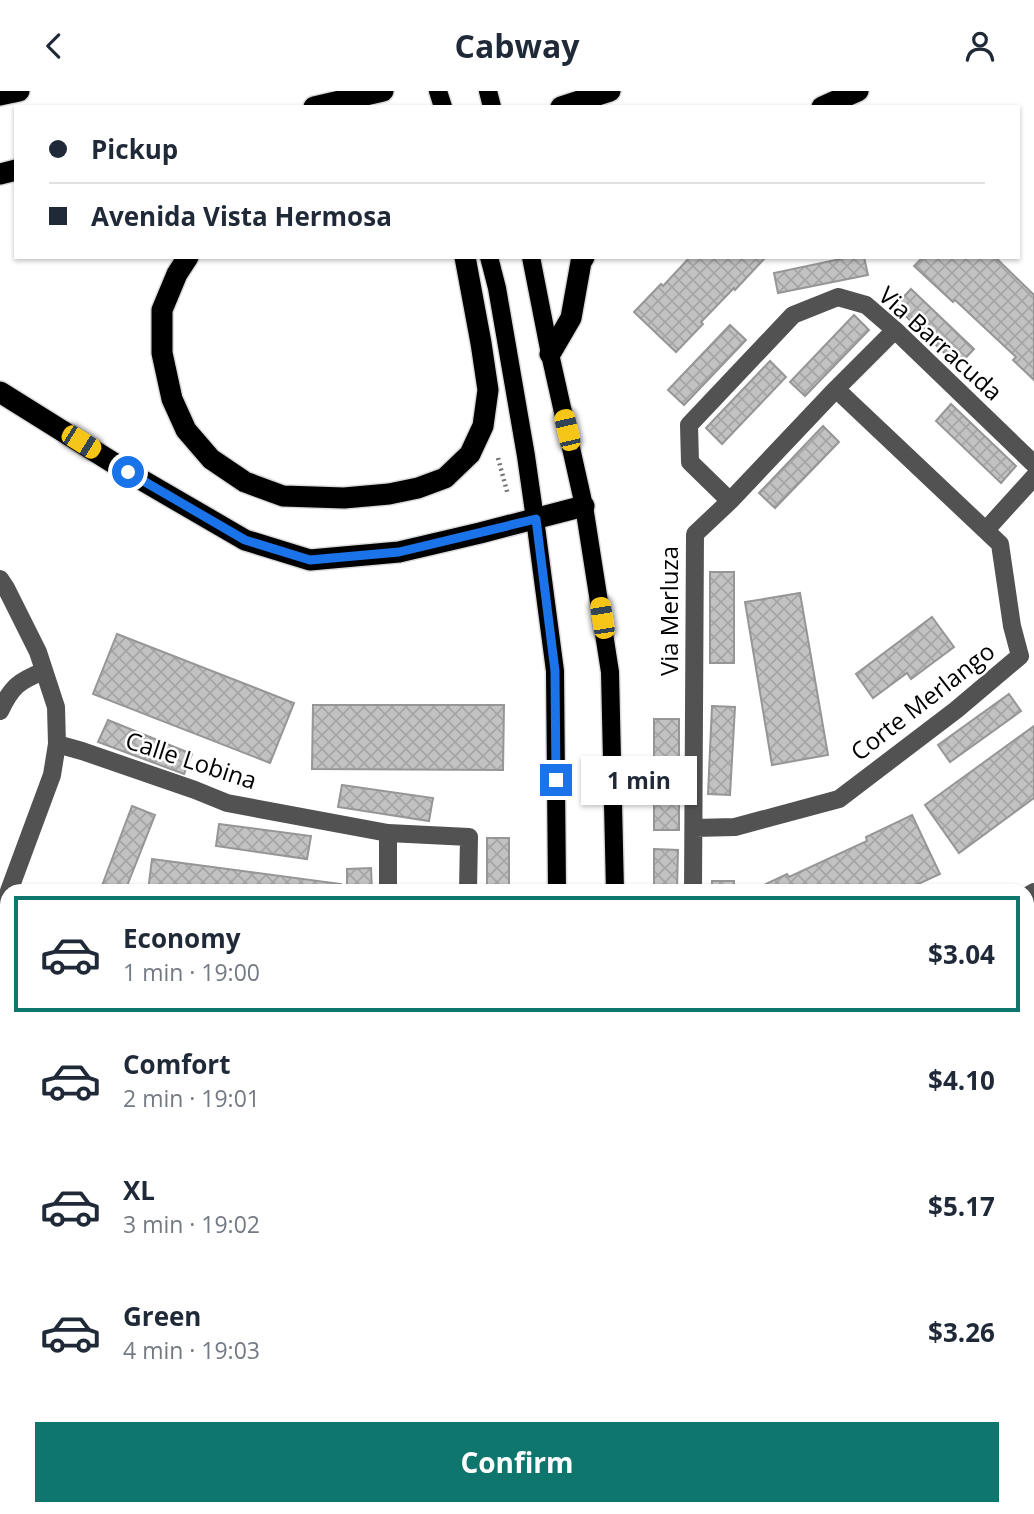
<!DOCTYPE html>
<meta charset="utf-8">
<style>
body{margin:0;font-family:"Open Sans",sans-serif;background:#f6f6f7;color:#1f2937;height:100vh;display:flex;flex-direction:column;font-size:26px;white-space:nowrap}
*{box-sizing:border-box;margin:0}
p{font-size:23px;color:#747a83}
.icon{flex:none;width:38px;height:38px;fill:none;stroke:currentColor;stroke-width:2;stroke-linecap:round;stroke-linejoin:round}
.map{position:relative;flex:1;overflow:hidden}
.panel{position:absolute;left:0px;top:793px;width:1034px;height:632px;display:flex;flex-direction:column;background:#fff;border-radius:21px 21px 0 0;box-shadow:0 2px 5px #0004}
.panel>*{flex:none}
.top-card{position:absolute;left:14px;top:14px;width:1006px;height:154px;border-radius:0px;box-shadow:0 2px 5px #0004;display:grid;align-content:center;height:154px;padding:0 35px;background:#fff}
.end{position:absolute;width:32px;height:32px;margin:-16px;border:9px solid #1a73e8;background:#fff;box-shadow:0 0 0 4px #fff}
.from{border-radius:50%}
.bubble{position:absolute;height:49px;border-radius:0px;background:#fff;box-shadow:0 2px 5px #0004;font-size:23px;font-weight:700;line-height:49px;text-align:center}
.car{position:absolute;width:21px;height:42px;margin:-21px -10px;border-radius:9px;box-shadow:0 0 5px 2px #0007;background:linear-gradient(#f5c518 24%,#345 0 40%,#f5c518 0 76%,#345 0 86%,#f5c518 0)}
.top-card b{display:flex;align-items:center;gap:24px;height:66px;font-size:26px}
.top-card b+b{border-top:2px solid #e0e1e3}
.top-card i{width:18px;height:18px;background:#1f2937}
ul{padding:12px 0 0;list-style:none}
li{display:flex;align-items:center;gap:21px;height:116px;margin:0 14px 10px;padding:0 21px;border:4px solid transparent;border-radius:0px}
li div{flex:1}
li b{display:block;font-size:26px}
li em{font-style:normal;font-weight:700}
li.active{border-color:#0f766e}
li>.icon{width:63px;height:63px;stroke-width:1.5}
.cta{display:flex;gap:14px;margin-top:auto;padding:14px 35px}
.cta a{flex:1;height:80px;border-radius:0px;background:#0f766e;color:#fff;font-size:28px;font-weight:700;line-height:80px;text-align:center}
header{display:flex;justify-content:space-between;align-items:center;height:91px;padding:0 35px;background:#fff;font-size:32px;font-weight:700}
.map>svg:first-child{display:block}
.building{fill:url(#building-cross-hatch);stroke:#969696;stroke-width:2}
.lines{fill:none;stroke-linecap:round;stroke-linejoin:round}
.major-casing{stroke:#dbdbdb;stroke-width:21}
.highway-casing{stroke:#dbdbdb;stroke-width:24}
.path{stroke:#747474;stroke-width:4.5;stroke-dasharray:2 3.5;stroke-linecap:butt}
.minor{stroke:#525252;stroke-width:18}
.major{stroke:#000;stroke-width:18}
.highway{stroke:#000;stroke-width:21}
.route{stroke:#1a73e8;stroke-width:9}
.labels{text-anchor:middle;stroke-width:5;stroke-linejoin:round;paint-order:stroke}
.street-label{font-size:24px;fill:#000;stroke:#fff}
</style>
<header><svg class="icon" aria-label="back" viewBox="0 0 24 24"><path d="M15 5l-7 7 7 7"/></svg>Cabway<svg class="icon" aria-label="person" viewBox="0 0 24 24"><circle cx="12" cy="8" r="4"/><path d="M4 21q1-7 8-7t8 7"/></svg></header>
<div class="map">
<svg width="1034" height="1423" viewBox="0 0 1034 1423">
<defs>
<pattern id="building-cross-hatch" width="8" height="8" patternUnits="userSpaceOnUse" patternTransform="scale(1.75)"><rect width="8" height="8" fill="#c2c2c2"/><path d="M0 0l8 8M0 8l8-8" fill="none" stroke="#a5a5a5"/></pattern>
</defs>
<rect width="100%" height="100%" fill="#fff"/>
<path class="building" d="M690,166H762L764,168L735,199L734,197L701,231L703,233L676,261L634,221L661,193L663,195Z
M850,166H864L868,184L778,202L774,182Z
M923,166H995L1034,204V289L1013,269L1016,266L955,209L953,211L914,175Z
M911,198L974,258L958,275L895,215Z
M854,224L869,239L805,305L790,291Z
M730,234L746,249L684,314L668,299Z
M770,270L786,286L722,353L706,337Z
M951,313L1016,375L1001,392L936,330Z
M823,335L839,351L775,417L759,402Z
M710,481H734V572H710Z
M800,502L828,664L772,674L745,511Z
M932,526L954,556L911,588L907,582L873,607L856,583Z
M117,543L294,612L270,672L93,603Z
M1009,603L1021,620L950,671L938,654Z
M313,614H504L503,679L312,678Z
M712,615L735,616L730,704L708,703Z
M654,628H679V739H654Z
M108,629L192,663L184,683L98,651Z
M1034,635V707L959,762L925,714Z
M342,694L433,707L429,730L338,716Z
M132,715L155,724L125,800H100Z
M912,724L940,783L903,800H751L787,783L789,786L867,750L866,746Z
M219,733L311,745L307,768L216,755Z
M487,747H509V800H487Z
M654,758L678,759L677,800H654Z
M152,768L341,793L340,800H148Z
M371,777L372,800H347V778Z
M712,790H734V800H712Z
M1034,951V1017L1031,1018L1027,1005V953Z
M0,966L7,968V1002L1,1017L7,1019V1025L0,1043Z
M1027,1135L1034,1155V1170L1027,1172Z
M1034,1217V1267L1027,1246V1219Z
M7,1335V1413L0,1416V1338Z
M1034,1385V1422L1027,1401V1387Z
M747,1418H779L764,1423H749Z
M942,1418H977L979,1423H944Z
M987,1418H1025L1027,1423H989Z"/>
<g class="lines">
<g class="major-casing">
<path id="major" d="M438,0L443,16
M488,0L492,16
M489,166L497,197L526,365L535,428L555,580L557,800
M531,166L550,263L584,415L610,581L615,800
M607,1418L609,1423
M656,1418L658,1423"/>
</g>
<g class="highway-casing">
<path id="highway" d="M0,4L19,0
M314,16L383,0
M561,16L610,0
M822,16L858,0
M0,83L16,79
M188,166L177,183L162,219V262L172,308L186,339L211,368L245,391L283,405L344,407L389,403L418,397L445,387L470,363L483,335L488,299L481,252L465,166
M550,263L571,227L581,171L584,166
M0,301L128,381L245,449L310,469L399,461L480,442L584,415"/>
</g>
<path class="path" d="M498,367L508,404"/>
<path class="minor" d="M730,410L690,371L689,334L793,224L838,206L866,214L895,239L1034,373
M986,439L1034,386
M0,488L6,497L38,561L56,616L57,653L52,684L9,800
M0,620C12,595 19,590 44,580
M57,653L82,660L195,699L227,712L388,742L469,746L468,800
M694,737L735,736L839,708L956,619L1020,565L1012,535L1000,453L836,298L895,239
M388,800V742
M693,800L695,443L730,410L836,298
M1027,805L1034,801
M0,821L7,805
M1027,1071L1034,1068
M0,1101L7,1104
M1027,1338L1034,1336
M296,1418L332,1422L379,1418L408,1423
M450,1418L464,1422L475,1423
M133,1423L168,1418
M430,1423L439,1418
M491,1423L535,1418
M587,1423L603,1418
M864,1423L869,1418"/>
<use href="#major" class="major"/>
<use href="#highway" class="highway"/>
</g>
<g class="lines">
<path class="route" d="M128,381L245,449L310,469L399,461L536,428L555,580L556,689"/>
</g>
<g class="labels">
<g class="street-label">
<text transform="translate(940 253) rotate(42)" y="8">Via Barracuda</text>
<text transform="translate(670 520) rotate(-90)" y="8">Via Merluza</text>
<text transform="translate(923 611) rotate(-38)" y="8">Corte Merlango</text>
<text transform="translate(191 670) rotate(18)" y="8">Calle Lobina</text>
</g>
</g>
</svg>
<i class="end from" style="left:128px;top:381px"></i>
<i class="end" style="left:556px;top:689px"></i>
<div class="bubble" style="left:581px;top:665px;width:116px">1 min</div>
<i class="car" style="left:567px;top:339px;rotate:347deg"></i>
<i class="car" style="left:81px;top:351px;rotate:122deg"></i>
<i class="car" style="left:602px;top:527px;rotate:351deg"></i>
<div class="top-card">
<b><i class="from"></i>Pickup</b>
<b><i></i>Avenida Vista Hermosa</b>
</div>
<section class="panel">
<ul>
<li class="active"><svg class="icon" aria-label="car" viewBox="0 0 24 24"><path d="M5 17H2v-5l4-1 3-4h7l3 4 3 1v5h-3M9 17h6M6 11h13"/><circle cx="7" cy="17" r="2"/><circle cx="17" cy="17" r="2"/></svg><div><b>Economy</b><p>1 min · 19:00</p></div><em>$3.04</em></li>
<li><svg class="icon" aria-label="car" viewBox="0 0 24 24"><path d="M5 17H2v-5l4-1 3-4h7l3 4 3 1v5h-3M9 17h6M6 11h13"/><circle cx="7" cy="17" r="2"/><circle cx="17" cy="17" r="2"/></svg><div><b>Comfort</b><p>2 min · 19:01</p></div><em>$4.10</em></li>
<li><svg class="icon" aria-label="car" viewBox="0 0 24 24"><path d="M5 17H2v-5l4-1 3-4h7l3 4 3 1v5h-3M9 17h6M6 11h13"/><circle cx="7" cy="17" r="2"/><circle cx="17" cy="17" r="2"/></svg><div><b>XL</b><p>3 min · 19:02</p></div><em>$5.17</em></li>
<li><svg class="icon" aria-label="car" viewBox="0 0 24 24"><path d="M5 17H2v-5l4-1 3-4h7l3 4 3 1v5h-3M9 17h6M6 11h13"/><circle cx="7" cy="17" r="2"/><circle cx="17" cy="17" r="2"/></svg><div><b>Green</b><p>4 min · 19:03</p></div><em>$3.26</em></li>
</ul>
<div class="cta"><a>Confirm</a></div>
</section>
</div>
